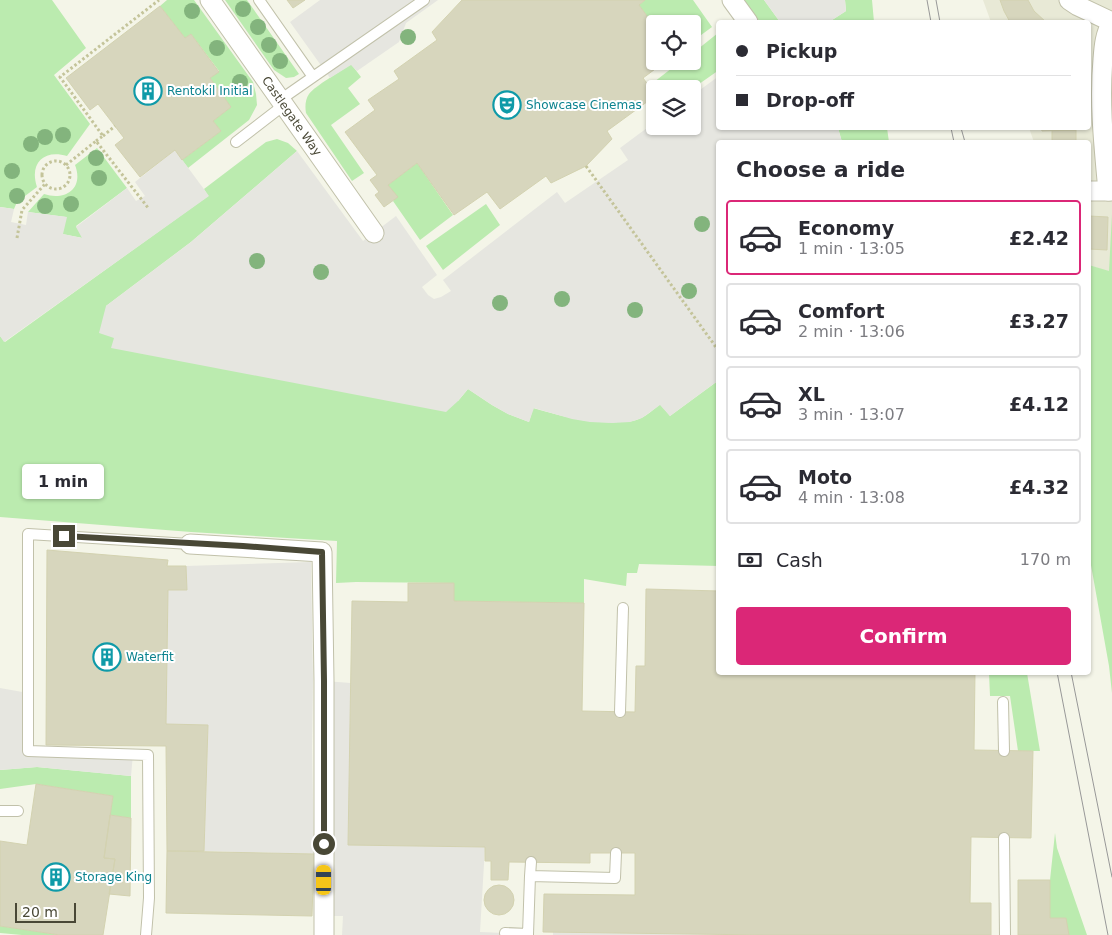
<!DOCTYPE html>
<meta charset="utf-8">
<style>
body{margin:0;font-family:"DejaVu Sans",sans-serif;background:#f2f2f3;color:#2b2b33;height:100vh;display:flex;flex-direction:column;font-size:19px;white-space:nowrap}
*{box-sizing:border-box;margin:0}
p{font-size:16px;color:#7c7c81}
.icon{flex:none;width:28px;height:28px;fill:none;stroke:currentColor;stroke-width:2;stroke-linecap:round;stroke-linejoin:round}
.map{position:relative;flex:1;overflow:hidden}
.sheet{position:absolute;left:716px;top:140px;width:375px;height:535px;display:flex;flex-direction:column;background:#fff;border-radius:5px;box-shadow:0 1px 4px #0004}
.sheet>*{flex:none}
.banner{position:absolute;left:716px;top:20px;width:375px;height:110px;border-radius:5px;box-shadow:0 1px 4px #0004;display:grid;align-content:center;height:110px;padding:0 20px;background:#fff}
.tools{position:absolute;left:646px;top:15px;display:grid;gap:10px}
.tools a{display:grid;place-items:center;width:55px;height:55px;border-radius:5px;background:#fff;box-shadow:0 1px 4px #0004;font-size:25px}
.scale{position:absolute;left:15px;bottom:12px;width:61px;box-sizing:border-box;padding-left:5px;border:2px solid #494836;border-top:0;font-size:14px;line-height:18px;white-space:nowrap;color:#494836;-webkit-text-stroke:4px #fff;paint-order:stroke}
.end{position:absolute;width:22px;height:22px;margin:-11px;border:6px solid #494836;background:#fff;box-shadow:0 0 0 2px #fff}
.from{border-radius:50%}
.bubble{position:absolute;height:35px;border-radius:5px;background:#fff;box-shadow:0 1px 4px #0004;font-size:16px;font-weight:700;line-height:35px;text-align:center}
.car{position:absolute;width:15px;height:30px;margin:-15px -8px;border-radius:6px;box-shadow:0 0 4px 1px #0007;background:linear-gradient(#f5c518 24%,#345 0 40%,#f5c518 0 76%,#345 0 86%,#f5c518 0)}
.banner b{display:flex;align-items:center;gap:18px;height:48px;font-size:19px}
.banner b+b{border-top:1px solid #e1e1e2}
.banner i{width:12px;height:12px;background:#2b2b33}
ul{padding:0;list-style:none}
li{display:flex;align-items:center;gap:15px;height:75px;margin:0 10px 8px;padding:0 10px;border:2px solid #e1e1e2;border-radius:5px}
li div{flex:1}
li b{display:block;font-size:19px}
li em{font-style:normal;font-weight:700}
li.on{border-color:#db2777}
li>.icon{width:45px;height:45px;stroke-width:1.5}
h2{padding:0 20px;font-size:22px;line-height:60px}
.pay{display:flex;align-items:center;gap:12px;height:55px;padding:0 20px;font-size:19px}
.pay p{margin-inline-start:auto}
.action{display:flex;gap:10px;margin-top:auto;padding:10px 20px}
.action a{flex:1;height:58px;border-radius:5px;background:#db2777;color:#fff;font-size:20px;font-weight:700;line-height:58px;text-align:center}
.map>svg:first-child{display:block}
.residential{fill:#e8e9d6}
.green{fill:#bbebaf}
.parking{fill:#e6e6e0}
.building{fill:#d7d6bd;stroke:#d3d2b0}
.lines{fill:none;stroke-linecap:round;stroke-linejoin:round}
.lane-casing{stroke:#c1c1aa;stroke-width:12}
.street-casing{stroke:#c1c1aa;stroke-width:21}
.path{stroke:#c4c49a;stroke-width:3;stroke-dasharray:2.5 2.5;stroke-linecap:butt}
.lane{stroke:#fff;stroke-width:10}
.street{stroke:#fff;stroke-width:19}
.tram{stroke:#989898;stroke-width:1}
.tree{fill:#83b47d}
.route{stroke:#494836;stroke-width:6}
.labels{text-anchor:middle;stroke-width:4;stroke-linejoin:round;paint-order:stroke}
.culture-label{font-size:12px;fill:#0d838f;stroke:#fff;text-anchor:start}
.street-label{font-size:12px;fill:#494836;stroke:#fff}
</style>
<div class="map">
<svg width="1112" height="935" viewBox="0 0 1112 935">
<rect width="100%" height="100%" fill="#f4f5e8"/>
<path class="residential" d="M983,0H1112V273L1089,265V142H1034L1029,128H1089V22H991Z"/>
<path class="green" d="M0,0H52L86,48L54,75L90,124L67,156C44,149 29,163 37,187L17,202L14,209L0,207Z
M167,0H194L253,82L256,94L257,105L249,120L188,168L182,160L221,131L213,121L231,107L210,78L219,71L191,34L185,38L160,6Z
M225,0H247L299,74L294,77L286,78L274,70Z
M645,0H693L712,27L693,41L692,24H655V27L639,5Z
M744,0H764L780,22H760Z
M845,0H872L874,22H829L846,11Z
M718,33L719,70L692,89H658L654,82L681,61H692L693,53Z
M351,64L361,77L348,88L360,104L331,125L364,173L352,181L306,113C305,107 305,100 309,94C315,86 341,71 351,64Z
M838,128H887L889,142H842Z
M277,139L288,143L297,151L191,242L106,306L458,401L468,389L492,405L508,414L529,422L533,408C562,416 588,424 618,422C626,422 634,422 641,418C648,415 654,409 660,404L670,416L719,380V566L639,564L637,573H627L626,586L584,579V603L454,601V583L356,582L336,583L337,541L191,532L0,517V336L5,342L208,196L204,189L266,142Z
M97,148L127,188L76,226L83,238L62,234L66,217L28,212L44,194C66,201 84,188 75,165Z
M417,163L453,215L420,240L393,201L397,197L388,185Z
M486,204L500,225L443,270L426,246Z
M1112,214V693L1109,666L1089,554V265L1109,271Z
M989,673H1027L1040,751H1018L1010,696H990Z
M37,767L131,776V818L110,815L113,796L36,784L0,789V770Z
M1055,833L1057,848L1087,935H1069L1050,918V880Z
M0,926L60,935H22L0,933Z"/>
<path class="parking" d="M320,0H438L406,23L399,42L357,71L351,65L330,78L290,22Z
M764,0H845L846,11L829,22H802L800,21L799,22H780Z
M719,76V128H838L842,142H719V380L670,416L660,405L642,418L630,422L612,423L590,422L572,419L534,408L529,422L508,414L492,405L468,389L458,401L446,412L111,348L114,338L99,333L106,306L191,242L297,151L363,241L396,216L437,275L422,287L428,295L434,299L441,297L451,291L443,280L557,192L565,203L628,160L620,148L655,122V126H692L693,95Z
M175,150L209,196L4,342L0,336V207L14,209L11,222L26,225L28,212L67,217L63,234L82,238L76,227L127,188L136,201L145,196L135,182Z
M311,562L313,680L312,747L314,854L204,851L208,725L166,724L168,590H187L186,566Z
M324,681L351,683L348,845L485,847L480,932L505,933V935H342L343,916H324Z
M0,688L28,693V751L133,754L131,776L37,767L0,770Z
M553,932L763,935H553Z"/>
<path class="building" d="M287,0H305L293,8Z
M462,0H645L639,5L655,27V61H666L643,78L655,94V96L607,131L612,139L586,166L551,183L546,176L500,209L487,192L454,215L417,163L388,185L398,197L384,207L375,195L379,192L370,180L377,175L345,132L375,110L368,100L399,79L394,71L437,40L432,32Z
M1000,0H1028L1034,11L1046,22H1010L1004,11Z
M160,6L185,38L191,34L219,72L210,78L231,107L213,121L221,131L182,160L175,150L140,177L115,145L124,138L98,104L90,110L66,78Z
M1041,128H1076V130L1042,131Z
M1052,130H1076V142H1052Z
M1089,216L1108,217L1107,250L1089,249Z
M47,550L168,560L167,566H186L187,590H168L166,724L208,725L204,851H167L166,746L46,745Z
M408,583H454V601L584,603L582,711L635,712L636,666H645L646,589L719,591V672H808V674H829V672H975L974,750L1033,751L1031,838L971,837L970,903H991V935H763L543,932L544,894L635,895V853H590V863L509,862L508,880H491V861H485V847L348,845L352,601L408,602Z
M36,784L113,796L104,858L115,859L103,935H60L0,926V841L27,845Z
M110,815L131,818L130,896L109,894L115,859L104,858Z
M167,851L314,854L312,916L166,913Z
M1018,880H1050V918H1066L1069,935H1018Z
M484 900a15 15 0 1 1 30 0a15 15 0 1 1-30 0Z"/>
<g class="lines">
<g class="lane-casing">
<path id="lane" d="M259,0L313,77L280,100
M313,77L424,0
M236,142L284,105
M1003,702L1004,751
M620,712L623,608
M0,811H18
M1004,838L1005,935
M530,876L531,862
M505,933L528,934V935
M528,934L530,876L615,878L616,853
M146,935L149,898L148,755L28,751V534L190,544"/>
</g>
<g class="street-casing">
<g id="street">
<path id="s1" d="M210,0L374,233"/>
<path d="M732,0L748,22"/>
<path d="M1069,0L1078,6L1112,22"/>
<path d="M1089,191H1112"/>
<path d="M1108,191C1104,147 1099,103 1103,59C1104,46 1105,34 1112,22"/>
<path d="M190,544L322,552L324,681V935"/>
</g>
</g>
<path class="path" d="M103,136L115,126
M96,141L103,136L60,77L159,0
M42 175a14 14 0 1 1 28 0a14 14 0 1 1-28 0Z
M66,165L96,141L149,209
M586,166L718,350
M17,238L22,210L45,184"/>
<use href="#lane" class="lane"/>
<use href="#street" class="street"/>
<path class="tram" d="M927,0L931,22
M936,0L940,22
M951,128L954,142
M961,128L965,142
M1057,672L1108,935
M1071,672L1112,877"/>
</g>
<g class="tree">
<circle cx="243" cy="9" r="8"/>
<circle cx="192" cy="11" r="8"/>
<circle cx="258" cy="27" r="8"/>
<circle cx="408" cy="37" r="8"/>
<circle cx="269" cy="45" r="8"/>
<circle cx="217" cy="48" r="8"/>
<circle cx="280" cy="61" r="8"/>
<circle cx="240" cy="82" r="8"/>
<circle cx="63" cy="135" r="8"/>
<circle cx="45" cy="137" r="8"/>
<circle cx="31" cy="144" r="8"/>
<circle cx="96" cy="158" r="8"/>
<circle cx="12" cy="171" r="8"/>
<circle cx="99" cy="178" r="8"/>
<circle cx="17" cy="196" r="8"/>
<circle cx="71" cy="204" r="8"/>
<circle cx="45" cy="206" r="8"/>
<circle cx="702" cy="224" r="8"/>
<circle cx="257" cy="261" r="8"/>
<circle cx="321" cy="272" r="8"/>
<circle cx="689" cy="291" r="8"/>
<circle cx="562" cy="299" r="8"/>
<circle cx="500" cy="303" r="8"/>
<circle cx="635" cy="310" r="8"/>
</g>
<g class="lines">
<path class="route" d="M64,536L243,546L322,552L324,681V844"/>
</g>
<defs>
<g id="building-ring" transform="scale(1.4375)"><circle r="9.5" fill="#fff" stroke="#0f9aa8" stroke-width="1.5"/><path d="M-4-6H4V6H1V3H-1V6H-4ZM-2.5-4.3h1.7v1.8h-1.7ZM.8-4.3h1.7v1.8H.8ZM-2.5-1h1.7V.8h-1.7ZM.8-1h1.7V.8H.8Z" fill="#0f9aa8"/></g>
<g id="theatre-ring" transform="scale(1.4375)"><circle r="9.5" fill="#fff" stroke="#0f9aa8" stroke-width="1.5"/><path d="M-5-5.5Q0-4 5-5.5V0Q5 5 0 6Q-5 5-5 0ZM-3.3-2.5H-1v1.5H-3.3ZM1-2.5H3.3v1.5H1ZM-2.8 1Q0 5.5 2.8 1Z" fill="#0f9aa8"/></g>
</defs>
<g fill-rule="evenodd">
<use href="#building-ring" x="148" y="91"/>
<use href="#theatre-ring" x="507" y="105"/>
<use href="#building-ring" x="107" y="657"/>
<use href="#building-ring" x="56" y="877"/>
</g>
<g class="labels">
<g class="culture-label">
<text x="167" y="95">Rentokil Initial</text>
<text x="526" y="109">Showcase Cinemas</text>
<text x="126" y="661">Waterfit</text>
<text x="75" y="881">Storage King</text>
</g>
<g class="street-label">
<text dy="4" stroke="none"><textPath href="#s1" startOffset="142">Castlegate Way</textPath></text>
</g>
</g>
</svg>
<div class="tools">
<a><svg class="icon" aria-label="locate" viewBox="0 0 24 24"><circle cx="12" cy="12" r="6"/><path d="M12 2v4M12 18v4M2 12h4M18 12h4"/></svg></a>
<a><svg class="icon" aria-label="layers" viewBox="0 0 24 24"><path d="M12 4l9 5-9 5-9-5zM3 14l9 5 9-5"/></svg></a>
</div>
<div class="scale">20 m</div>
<i class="end from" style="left:324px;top:844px"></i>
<i class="end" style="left:64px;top:536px"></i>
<div class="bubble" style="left:22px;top:464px;width:82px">1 min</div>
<i class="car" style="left:324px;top:880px;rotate:0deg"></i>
<div class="banner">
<b><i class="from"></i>Pickup</b>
<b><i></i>Drop-off</b>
</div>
<section class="sheet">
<h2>Choose a ride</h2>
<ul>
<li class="on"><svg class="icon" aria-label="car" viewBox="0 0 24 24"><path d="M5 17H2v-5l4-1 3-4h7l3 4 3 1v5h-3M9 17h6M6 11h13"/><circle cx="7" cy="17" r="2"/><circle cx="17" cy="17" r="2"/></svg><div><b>Economy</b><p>1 min · 13:05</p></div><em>£2.42</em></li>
<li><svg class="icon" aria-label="car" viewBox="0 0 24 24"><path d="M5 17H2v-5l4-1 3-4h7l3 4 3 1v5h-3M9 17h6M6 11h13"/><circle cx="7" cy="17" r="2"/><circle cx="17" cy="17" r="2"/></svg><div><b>Comfort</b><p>2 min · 13:06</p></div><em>£3.27</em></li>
<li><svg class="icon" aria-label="car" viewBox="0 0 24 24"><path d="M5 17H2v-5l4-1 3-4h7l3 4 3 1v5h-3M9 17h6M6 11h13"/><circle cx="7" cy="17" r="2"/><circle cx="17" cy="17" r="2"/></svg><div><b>XL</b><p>3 min · 13:07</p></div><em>£4.12</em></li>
<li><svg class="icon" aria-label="car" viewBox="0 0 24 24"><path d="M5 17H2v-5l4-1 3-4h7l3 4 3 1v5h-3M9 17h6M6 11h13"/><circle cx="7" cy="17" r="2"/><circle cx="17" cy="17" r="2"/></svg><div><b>Moto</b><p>4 min · 13:08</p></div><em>£4.32</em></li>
</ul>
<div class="pay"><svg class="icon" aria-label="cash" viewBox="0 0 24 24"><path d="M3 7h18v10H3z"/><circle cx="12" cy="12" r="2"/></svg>Cash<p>170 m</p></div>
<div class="action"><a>Confirm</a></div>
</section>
</div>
